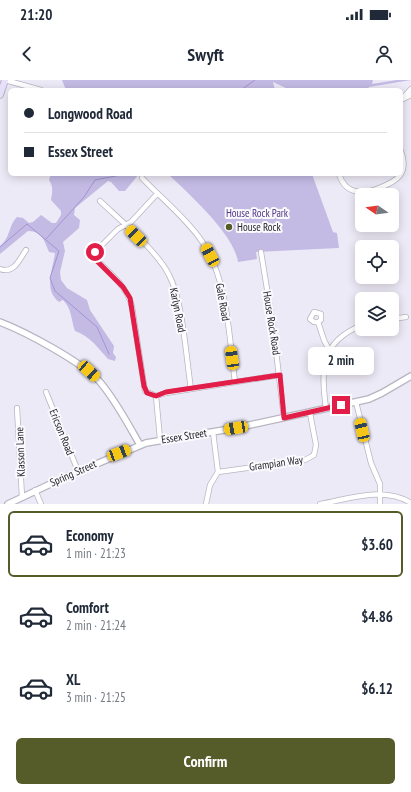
<!DOCTYPE html>
<meta charset="utf-8">
<style>
body{margin:0;font-family:"PT Sans Narrow",sans-serif;background:#f6f6f7;color:#1f2937;height:100vh;display:flex;flex-direction:column;font-size:15px;white-space:nowrap}
*{box-sizing:border-box;margin:0}
p{font-size:13px;color:#747a83}
.icon{flex:none;width:22px;height:22px;fill:none;stroke:currentColor;stroke-width:2;stroke-linecap:round;stroke-linejoin:round}
.map{position:relative;height:424px;overflow:hidden}
.details{display:flex;flex-direction:column;background:#fff;flex:1}
.details>*{flex:none}
.guide{position:absolute;left:8px;top:8px;width:395px;height:88px;border-radius:6px;box-shadow:0 2px 10px #0003;display:grid;align-content:center;height:88px;padding:0 16px;background:#fff}
.needle{width:26px;rotate:283deg}
.buttons{position:absolute;left:355px;top:108px;display:grid;gap:8px}
.buttons a{display:grid;place-items:center;width:44px;height:44px;border-radius:6px;background:#fff;box-shadow:0 2px 10px #0003;font-size:20px}
.end{position:absolute;width:18px;height:18px;margin:-9px;border:5px solid #e11d48;background:#fff;box-shadow:0 0 0 2px #fff}
.from{border-radius:50%}
.bubble{position:absolute;height:28px;border-radius:6px;background:#fff;box-shadow:0 2px 10px #0003;font-size:13px;font-weight:600;line-height:28px;text-align:center}
.car{position:absolute;width:12px;height:24px;margin:-12px -6px;border-radius:5px;box-shadow:0 0 3px 1px #0007;background:linear-gradient(#f5c518 24%,#345 0 40%,#f5c518 0 76%,#345 0 86%,#f5c518 0)}
.guide b{display:flex;align-items:center;gap:14px;height:38px;font-size:15px}
.guide b+b{border-top:1px solid #e0e1e3}
.guide i{width:10px;height:10px;background:#1f2937}
ul{padding:7px 0 0;list-style:none}
li{display:flex;align-items:center;gap:12px;height:66px;margin:0 8px 6px;padding:0 8px;border:2px solid transparent;border-radius:6px}
li div{flex:1}
li b{display:block;font-size:15px}
li em{font-style:normal;font-weight:600}
li.selected{border-color:#555b29}
li>.icon{width:36px;height:36px;stroke-width:1.5}
.primary-button{display:flex;gap:8px;margin-top:auto;padding:8px 16px}
.primary-button a{flex:1;height:46px;border-radius:6px;background:#555b29;color:#fff;font-size:16px;font-weight:600;line-height:46px;text-align:center}
.status{display:flex;justify-content:space-between;align-items:center;height:28px;padding:0 20px;background:#fff;direction:ltr}
.status svg{height:11px;fill:currentColor}
header{display:flex;justify-content:space-between;align-items:center;height:52px;padding:0 16px;background:#fff;font-size:18px;font-weight:600}
.map>svg:first-child{display:block}
.green{fill:#c4bbe4}
.lines{fill:none;stroke-linecap:round;stroke-linejoin:round}
.stream{stroke:#a393d5;stroke-width:1}
.minor-casing{stroke:#b8b5c2;stroke-width:6}
.tertiary-casing{stroke:#b8b5c2;stroke-width:8}
.secondary-casing{stroke:#b8b5c2;stroke-width:8}
.minor{stroke:#fff;stroke-width:4.5}
.tertiary{stroke:#fff;stroke-width:5.5}
.secondary{stroke:#e7e0fa;stroke-width:6}
.route{stroke:#e11d48;stroke-width:5}
.poi-dot{fill:#555b29;stroke:#faf9fe;stroke-width:1.5}
.labels{text-anchor:middle;stroke-width:4;stroke-linejoin:round;paint-order:stroke}
.park-label{font-size:11px;fill:#503685;stroke:#faf9fe}
.poi-label{font-size:11px;fill:#252429;stroke:#faf9fe;text-anchor:start}
.street-label{font-size:11px;fill:#252429;stroke:#faf9fe}
</style>
<div class="status"><b>21:20</b><svg viewBox="0 0 49 12"><path d="M0 12V9h3v3zM5 12V6h3v6zM10 12V3h3v9zM15 12V0h3v12zM26 1h20v11H26zM47 4h2v5h-2z"/></svg></div>
<header><svg class="icon" aria-label="back" viewBox="0 0 24 24"><path d="M15 5l-7 7 7 7"/></svg>Swyft<svg class="icon" aria-label="person" viewBox="0 0 24 24"><circle cx="12" cy="8" r="4"/><path d="M4 21q1-7 8-7t8 7"/></svg></header>
<div class="map">
<svg width="411" height="424" viewBox="0 0 411 424">
<rect width="100%" height="100%" fill="#edeaf7"/>
<path class="green" d="M62,0H373L372,4L397,0H411L369,7L367,10H290L273,2L275,10H66Z
M51,94H139L125,111H119L111,102L108,101L75,128L74,135L80,140L79,148L63,162L65,171L60,192L61,200L67,208L87,220L90,230L114,266L113,273L116,277L115,281L108,279C98,268 90,256 75,251C71,240 72,229 63,220L59,222C43,210 53,189 55,173L49,172C45,163 43,151 28,151L0,174V166C11,157 8,146 17,137L23,138L29,143L33,142L41,135L52,143H56L61,135V131L51,120C52,112 54,108 49,100Z
M168,94H312L333,152L337,153L339,168L256,172L257,179L238,182C234,154 189,114 168,94Z"/>
<g class="lines">
<path class="stream" d="M241,10L255,0
M46,159L84,117L95,100L126,94
M0,167L27,144L59,171L50,198L55,211L97,247L109,274"/>
<g class="minor-casing">
<path id="minor" d="M5,0L41,10
M401,20L411,9
M401,20L411,15
M339,94C345,114 362,115 379,108C398,101 409,93 401,71
M142,98C161,118 185,137 201,160C228,198 229,257 235,302
M100,121C120,140 158,172 169,195C183,221 186,277 191,309
M88,172C104,188 127,204 132,227L145,311L156,316
M261,172L273,246L284,338
M94,178L95,172L118,149L131,142L157,114
M0,189C14,194 19,180 26,170
M392,239L406,237
M318,242L321,240V234L314,232L310,239L314,242H318L324,260L329,270
M46,312L78,391
M156,316L166,313L280,295
M156,316L160,359
M356,322L371,383L380,404V424
M17,328L22,417
M326,329C321,289 320,262 362,245
M218,392L305,380L314,375L316,365L310,333
M35,410L41,424
M206,424L210,405L218,392L213,352
M320,424C349,419 384,406 411,423"/>
</g>
<g class="tertiary-casing">
<path id="tertiary" d="M0,242C26,252 82,282 100,302C116,321 128,344 140,365
M8,424L61,399L146,363L236,348L369,319L382,313L411,296"/>
</g>
<g class="secondary-casing">
<path id="secondary" d="M0,15L5,0"/>
</g>
<use href="#minor" class="minor"/>
<use href="#tertiary" class="tertiary"/>
<use href="#secondary" class="secondary"/>
</g>
<g class="lines">
<path class="route" d="M95,172L94,178L123,207L130,218L144,306L147,313L156,316L166,312L280,295L284,338L341,325"/>
</g>
<circle class="poi-dot" cx="229" cy="147" r="4"/>
<g class="labels">
<g class="park-label">
<text x="257" y="137">House Rock Park</text>
</g>
<g class="poi-label">
<text x="237" y="151">House Rock</text>
</g>
<g class="street-label">
<text transform="translate(223 222) rotate(80)" y="4">Gale Road</text>
<text transform="translate(178 230) rotate(79)" y="4">Karlyn Road</text>
<text transform="translate(272 243) rotate(81)" y="4">House Rock Road</text>
<text transform="translate(62 352) rotate(68)" y="4">Ericson Road</text>
<text transform="translate(184 356) rotate(-9)" y="4">Essex Street</text>
<text transform="translate(20 372) rotate(-92)" y="4">Klasson Lane</text>
<text transform="translate(276 383) rotate(-8)" y="4">Grampian Way</text>
<text transform="translate(73 393) rotate(-24)" y="4">Spring Street</text>
</g>
</g>
</svg>
<div class="buttons">
<a><svg class="needle" viewBox="-14 -14 28 28"><path d="M0-13l5 13h-10z" fill="#e53935"/><path d="M0 13l5-13h-10z" fill="#747a83"/></svg></a>
<a><svg class="icon" aria-label="locate" viewBox="0 0 24 24"><circle cx="12" cy="12" r="6"/><path d="M12 2v4M12 18v4M2 12h4M18 12h4"/></svg></a>
<a><svg class="icon" aria-label="layers" viewBox="0 0 24 24"><path d="M12 4l9 5-9 5-9-5zM3 14l9 5 9-5"/></svg></a>
</div>
<i class="end from" style="left:95px;top:172px"></i>
<i class="end" style="left:341px;top:325px"></i>
<div class="bubble" style="left:308px;top:267px;width:66px">2 min</div>
<i class="car" style="left:136px;top:156px;rotate:315deg"></i>
<i class="car" style="left:210px;top:175px;rotate:332deg"></i>
<i class="car" style="left:232px;top:278px;rotate:352deg"></i>
<i class="car" style="left:89px;top:291px;rotate:132deg"></i>
<i class="car" style="left:236px;top:348px;rotate:260deg"></i>
<i class="car" style="left:362px;top:350px;rotate:347deg"></i>
<i class="car" style="left:119px;top:373px;rotate:69deg"></i>
<div class="guide">
<b><i class="from"></i>Longwood Road</b>
<b><i></i>Essex Street</b>
</div>
</div>
<section class="details">
<ul>
<li class="selected"><svg class="icon" aria-label="car" viewBox="0 0 24 24"><path d="M5 17H2v-5l4-1 3-4h7l3 4 3 1v5h-3M9 17h6M6 11h13"/><circle cx="7" cy="17" r="2"/><circle cx="17" cy="17" r="2"/></svg><div><b>Economy</b><p>1 min · 21:23</p></div><em>$3.60</em></li>
<li><svg class="icon" aria-label="car" viewBox="0 0 24 24"><path d="M5 17H2v-5l4-1 3-4h7l3 4 3 1v5h-3M9 17h6M6 11h13"/><circle cx="7" cy="17" r="2"/><circle cx="17" cy="17" r="2"/></svg><div><b>Comfort</b><p>2 min · 21:24</p></div><em>$4.86</em></li>
<li><svg class="icon" aria-label="car" viewBox="0 0 24 24"><path d="M5 17H2v-5l4-1 3-4h7l3 4 3 1v5h-3M9 17h6M6 11h13"/><circle cx="7" cy="17" r="2"/><circle cx="17" cy="17" r="2"/></svg><div><b>XL</b><p>3 min · 21:25</p></div><em>$6.12</em></li>
</ul>
<div class="primary-button"><a>Confirm</a></div>
</section>
